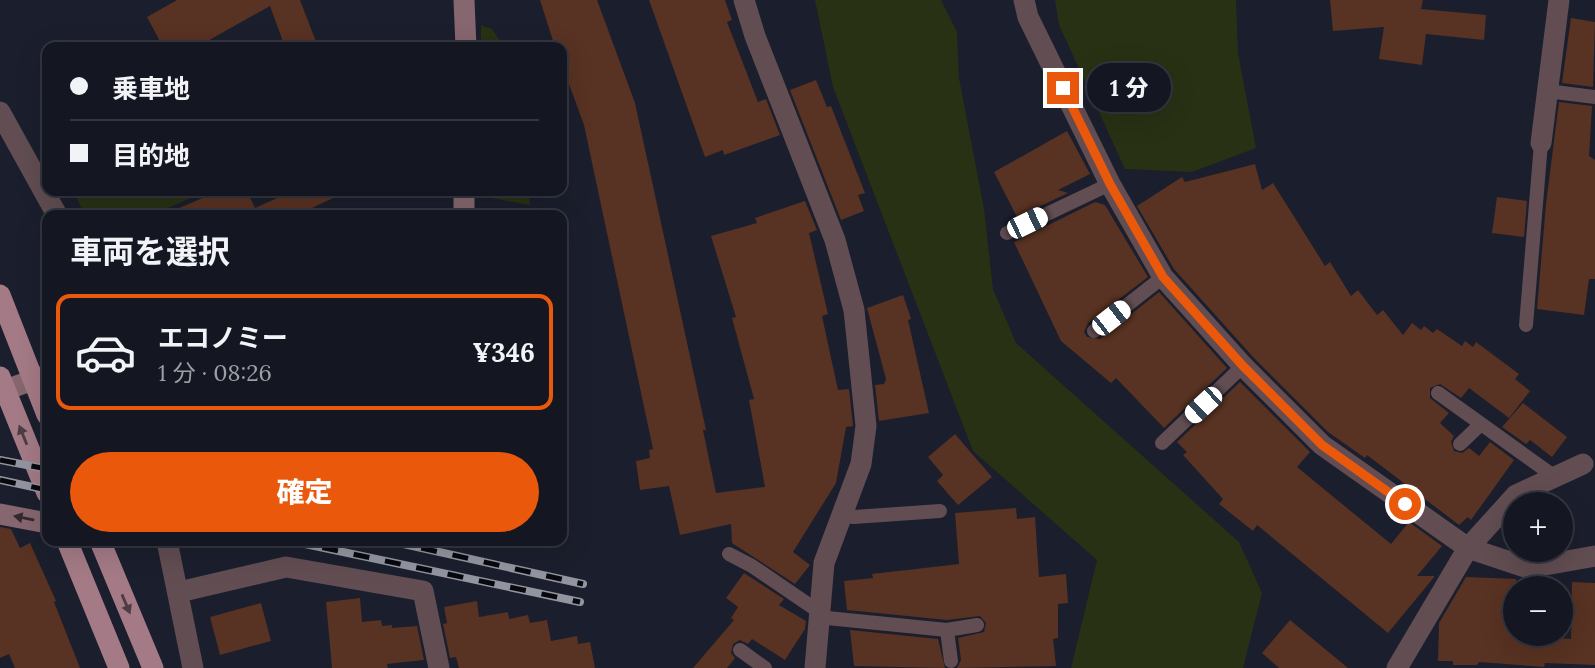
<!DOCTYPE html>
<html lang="ja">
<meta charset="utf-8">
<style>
body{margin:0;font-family:Lora,"Noto Sans JP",serif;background:#21232e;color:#f1f3f6;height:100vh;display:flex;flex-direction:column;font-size:26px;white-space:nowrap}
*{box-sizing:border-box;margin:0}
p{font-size:23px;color:#9d9fa5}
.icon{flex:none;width:38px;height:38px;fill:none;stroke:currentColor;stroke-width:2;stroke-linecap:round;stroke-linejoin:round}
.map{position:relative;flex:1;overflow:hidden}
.sheet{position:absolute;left:42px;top:210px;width:525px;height:336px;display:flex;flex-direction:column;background:#141621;border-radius:14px;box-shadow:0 7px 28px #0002,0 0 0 2px #33353f}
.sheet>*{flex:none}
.top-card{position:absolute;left:42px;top:42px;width:525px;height:154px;border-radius:14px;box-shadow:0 7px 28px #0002,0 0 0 2px #33353f;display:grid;align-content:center;height:154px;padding:0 28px;background:#141621}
.buttons{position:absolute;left:1503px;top:492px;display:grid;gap:14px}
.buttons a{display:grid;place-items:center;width:70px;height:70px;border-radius:50%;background:#141621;box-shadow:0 7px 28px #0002,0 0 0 2px #33353f;font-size:35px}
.end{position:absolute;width:32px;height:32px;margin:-16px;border:9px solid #ea580c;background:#fff;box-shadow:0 0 0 4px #fff}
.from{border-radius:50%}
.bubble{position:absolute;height:49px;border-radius:24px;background:#141621;box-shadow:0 7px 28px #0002,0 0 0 2px #33353f;font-size:23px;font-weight:800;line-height:49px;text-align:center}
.car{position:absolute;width:21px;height:42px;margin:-21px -10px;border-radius:9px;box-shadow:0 0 5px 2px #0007;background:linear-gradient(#fff 24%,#345 0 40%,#fff 0 76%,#345 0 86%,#fff 0)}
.top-card b{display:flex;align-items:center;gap:24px;height:66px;font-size:26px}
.top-card b+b{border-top:2px solid #33353f}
.top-card i{width:18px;height:18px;background:#f1f3f6}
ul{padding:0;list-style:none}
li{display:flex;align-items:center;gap:21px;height:116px;margin:0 14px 10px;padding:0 14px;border:4px solid transparent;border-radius:14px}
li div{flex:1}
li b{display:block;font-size:26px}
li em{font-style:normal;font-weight:800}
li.active{border-color:#ea580c}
li>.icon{width:63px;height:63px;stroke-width:1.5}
h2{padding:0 28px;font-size:32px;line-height:84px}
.cta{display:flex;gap:14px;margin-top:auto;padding:14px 28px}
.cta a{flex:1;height:80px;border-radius:42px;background:#ea580c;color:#fff;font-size:28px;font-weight:800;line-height:80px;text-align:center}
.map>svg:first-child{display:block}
.green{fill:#283114}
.building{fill:#583222}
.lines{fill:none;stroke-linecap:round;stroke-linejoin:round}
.lane{stroke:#614d52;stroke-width:14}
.street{stroke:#614d52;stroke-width:21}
.secondary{stroke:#86666f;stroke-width:21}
.primary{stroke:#a37a85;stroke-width:21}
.rail-casing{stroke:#92959f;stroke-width:8}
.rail{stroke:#07090e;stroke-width:5;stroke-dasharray:16;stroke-linecap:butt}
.oneway{fill:#4d3c44}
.oneway2{fill:#332a30}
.route{stroke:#ea580c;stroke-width:9}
</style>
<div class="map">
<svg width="1595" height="668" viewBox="0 0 1595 668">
<rect width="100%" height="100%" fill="#1b1e2c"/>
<path class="green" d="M815,0H941L957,32L959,78L984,209L993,289L1016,343L1239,542L1262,593L1243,668H1071L1097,560L973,451L833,87Z
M1055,0H1236L1238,53L1256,148L1192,172L1125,169L1059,25Z
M481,25L492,29L504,47H481Z
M73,191H207L152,215H85Z
M480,191H529L530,205L480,196Z"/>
<path class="building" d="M177,0H300L318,47H285L270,6L197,47H163L147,17Z
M540,0H597L635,103L706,430H703L716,493L765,487L749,400L754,399L732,318L736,317L711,236L757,223L755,218L805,201L817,230L809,233L828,314L822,316L838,390L849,389L853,426L846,427L836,483L793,552L810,565L795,584L732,543L731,524L680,535L669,486L640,490L636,461L650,458L649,450L653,449L584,125L562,65V47H555Z
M649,0H725L732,20L727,22L758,102L766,99L780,135L724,155L723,150L705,157Z
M1330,0H1423L1421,9L1486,15L1484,40L1426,34L1422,65L1379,59L1384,27L1333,31Z
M1571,18L1595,22L1593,87L1562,83Z
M816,80L827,107L831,106L865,193L858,195L864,211L841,220L790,90Z
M1559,102L1592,106L1589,156L1595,160V279H1589L1584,315L1537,309L1546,204Z
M1067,131L1090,174L1058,190L1068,193L1017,217L994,172Z
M1255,164L1262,190L1273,183L1325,266L1330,262L1351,296L1358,290L1377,315L1383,310L1403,335L1412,323L1421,330L1424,326L1433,333L1437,329L1462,346L1465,341L1473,347L1476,342L1519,374L1515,379L1530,391L1509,418L1469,388L1461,398L1440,384L1430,388V398L1449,413L1440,423L1454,436L1451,442L1454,451L1462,453L1469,448L1479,456L1490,442L1514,460L1471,520L1468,517L1459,525L1367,455L1365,458L1328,432L1253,357L1174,269L1137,206L1182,177L1185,182Z
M219,191H247L255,208L293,191H348L297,215H163Z
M1497,197L1527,201L1524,237L1492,233Z
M1095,202L1105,205L1148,277L1088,323L1084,332L1087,337L1100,339L1159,292L1227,368L1164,428L1116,378L1111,383L1061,341L1014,242Z
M903,295L911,319L908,320L929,413L879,421L875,385L884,384L886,379L867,308Z
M1240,382L1310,452L1297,467L1391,544L1409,522L1442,546L1417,576H1435L1388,633L1257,525L1253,531L1219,504L1223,499L1183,455L1187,452L1177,442Z
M1523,403L1567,437L1552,457L1530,440L1526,444L1502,427Z
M955,434L992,477L958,505L937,481L943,475L928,457Z
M1016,508L1017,519L1035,517L1039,577L1066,574L1068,603L1058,604V638L1053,639L1056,666L957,668L961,660L958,638L984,632L986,623L980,616L947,620L847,610L844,581L873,578L872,574L959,564L955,513Z
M0,527L11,529L20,548L30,543L56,601L54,602L80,668H15L9,654L0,658Z
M744,573L784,599L779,605L806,621L805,629L785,660L752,639L748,644L740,640L733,644L731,653L735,658L727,668H693L734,620L731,618L738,607L726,598Z
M1466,577L1516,579V635L1571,639L1572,582L1595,583V665L1545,663L1544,667L1479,662L1477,665H1453V661H1438L1439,623Z
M360,598L362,622L381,620L382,626L392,625V628L417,626L424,660L387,664L388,668H332L326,602Z
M477,601L479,617L508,612L509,619L528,615L530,623L547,620L551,641L577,636L578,644L590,642L595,668H459L456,657L450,658L443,624L447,623L444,607Z
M261,603L271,641L220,655L210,617Z
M1290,620L1348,668H1279L1262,653Z
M850,630L938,639L945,668L854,666Z"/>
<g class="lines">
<path class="lane" d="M1547,91L1595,97
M1007,233L1110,184
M1526,325L1541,143
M1094,331L1163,277
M1438,393L1555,477
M1162,443L1243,366
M1460,444L1481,424
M841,515L854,517L940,511
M729,554L752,566L818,611
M817,617L947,630L977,625
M947,630L951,661
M740,650L765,668"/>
<path class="street" d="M744,0L755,36L835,240L854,310L866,426L861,464L824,563L815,668
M1024,0L1028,17L1110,184L1163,277L1243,366L1322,445L1468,548L1528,568L1595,556
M0,112L57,215
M1541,143L1559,0
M167,541L193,668
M179,592L286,567L423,591L439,668
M1397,668L1468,548L1516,495L1583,464"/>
<path class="secondary" d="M464,0L466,47
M464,191V215
M0,392L47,375
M0,514L47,523"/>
<path class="primary" d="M0,295L47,415
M0,377L47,493
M67,541L119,668
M100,541L153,668"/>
<g class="rail-casing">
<path id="rail" d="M0,460L47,469
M0,480L47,490
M291,541L580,602
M390,541L583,584"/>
</g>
<use href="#rail" class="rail"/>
</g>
<defs><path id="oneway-solid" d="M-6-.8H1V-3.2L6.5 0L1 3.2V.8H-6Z" transform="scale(1.75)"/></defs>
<g class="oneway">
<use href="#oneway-solid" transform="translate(23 435) rotate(-112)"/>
<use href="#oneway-solid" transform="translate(126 604) rotate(67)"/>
</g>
<use class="oneway2" href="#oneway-solid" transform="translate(24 518) rotate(-169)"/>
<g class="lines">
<path class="route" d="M1063,88L1110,184L1163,277L1243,366L1322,445L1405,504"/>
</g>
</svg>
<div class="buttons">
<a>+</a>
<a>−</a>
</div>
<i class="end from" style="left:1405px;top:504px"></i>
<i class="end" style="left:1063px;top:88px"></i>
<div class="bubble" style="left:1087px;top:63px;width:84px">1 分</div>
<i class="car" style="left:1027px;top:223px;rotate:64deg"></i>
<i class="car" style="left:1111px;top:318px;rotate:52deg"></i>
<i class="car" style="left:1203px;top:405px;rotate:227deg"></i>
<div class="top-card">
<b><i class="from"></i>乗車地</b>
<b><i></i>目的地</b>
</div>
<section class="sheet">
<h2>車両を選択</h2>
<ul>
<li class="active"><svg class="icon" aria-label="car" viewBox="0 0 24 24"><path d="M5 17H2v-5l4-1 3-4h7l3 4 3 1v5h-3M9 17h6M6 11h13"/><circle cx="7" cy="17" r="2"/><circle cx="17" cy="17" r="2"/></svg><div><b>エコノミー</b><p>1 分 · 08:26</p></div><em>¥346</em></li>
</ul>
<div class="cta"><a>確定</a></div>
</section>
</div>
